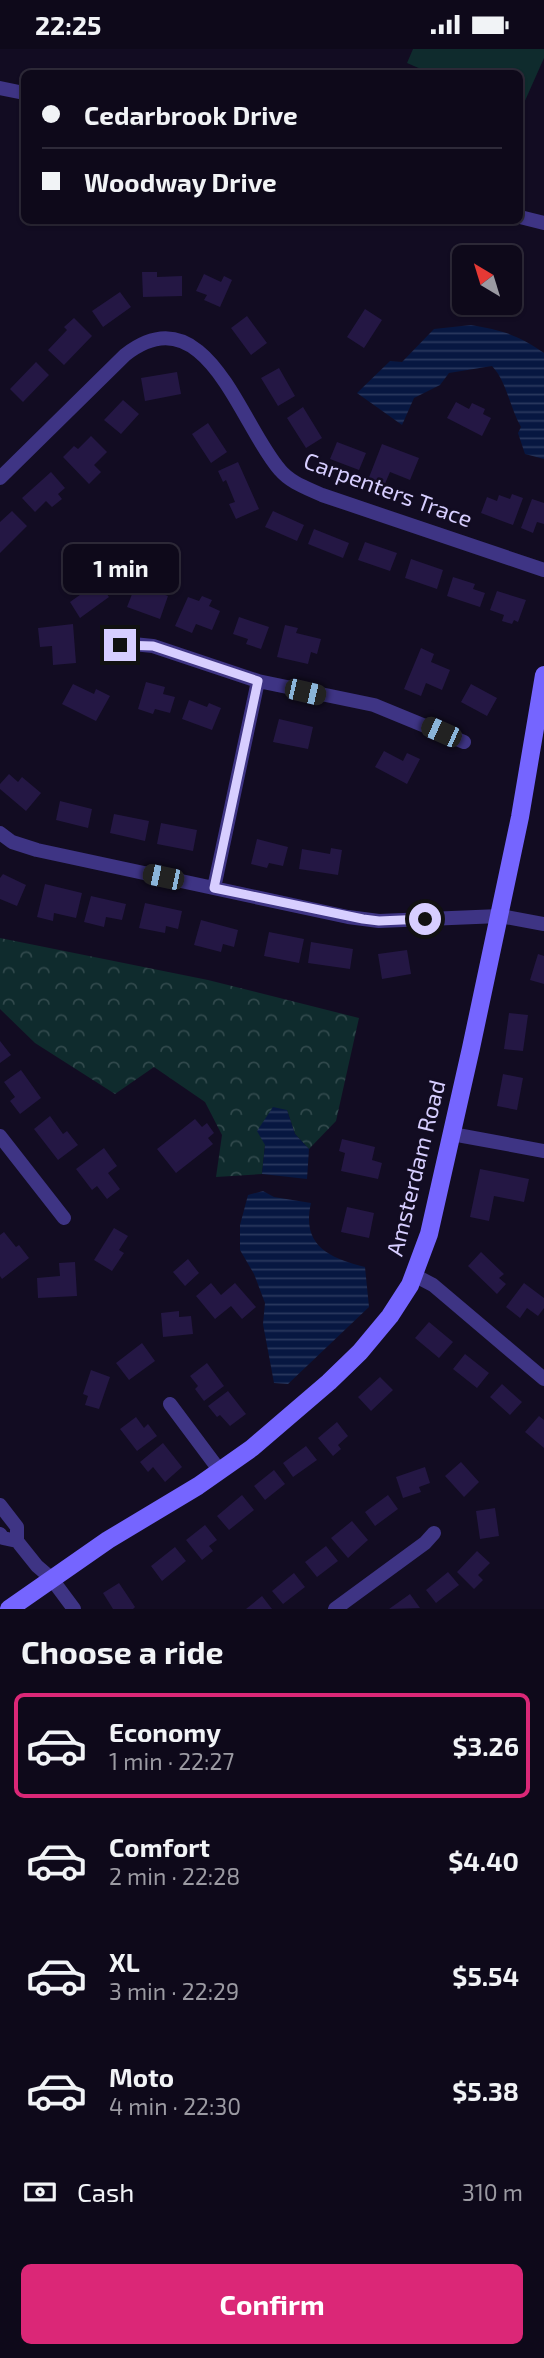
<!DOCTYPE html>
<meta charset="utf-8">
<style>
body{margin:0;font-family:"Exo 2",sans-serif;background:#1c1727;color:#f1f3f6;height:100vh;display:flex;flex-direction:column;font-size:26px;white-space:nowrap}
*{box-sizing:border-box;margin:0}
p{font-size:23px;color:#9b9aa2}
.icon{flex:none;width:38px;height:38px;fill:none;stroke:currentColor;stroke-width:2;stroke-linecap:round;stroke-linejoin:round}
.map{position:relative;height:1560px;overflow:hidden}
.side{display:flex;flex-direction:column;background:#0e091a;flex:1}
.side>*{flex:none}
.guide{position:absolute;left:21px;top:21px;width:502px;height:154px;border-radius:10px;box-shadow:0 2px 5px #0004,0 0 0 2px #2e2a39;display:grid;align-content:center;height:154px;padding:0 21px;background:#0e091a}
.needle{width:46px;rotate:322deg}
.fabs{position:absolute;left:452px;top:196px;display:grid;gap:14px}
.fabs a{display:grid;place-items:center;width:70px;height:70px;border-radius:10px;background:#0e091a;box-shadow:0 2px 5px #0004,0 0 0 2px #2e2a39;font-size:35px}
.end{position:absolute;width:32px;height:32px;margin:-16px;border:9px solid #d7ceff;background:#111;box-shadow:0 0 0 4px #111}
.from{border-radius:50%}
.bubble{position:absolute;height:49px;border-radius:10px;background:#0e091a;box-shadow:0 2px 5px #0004,0 0 0 2px #2e2a39;font-size:23px;font-weight:700;line-height:49px;text-align:center}
.car{position:absolute;width:21px;height:42px;margin:-21px -10px;border-radius:9px;box-shadow:0 0 5px 2px #0007;background:linear-gradient(#222 24%,#8ab4d8 0 40%,#222 0 76%,#8ab4d8 0 86%,#222 0)}
.guide b{display:flex;align-items:center;gap:24px;height:66px;font-size:26px}
.guide b+b{border-top:2px solid #2e2a39}
.guide i{width:18px;height:18px;background:#f1f3f6}
ul{padding:0;list-style:none}
li{display:flex;align-items:center;gap:21px;height:105px;margin:0 14px 10px;padding:0 7px;border:4px solid transparent;border-radius:10px}
li div{flex:1}
li b{display:block;font-size:26px}
li em{font-style:normal;font-weight:700}
li.active{border-color:#db2777}
li>.icon{width:63px;height:63px;stroke-width:1.5}
h2{padding:0 21px;font-size:32px;line-height:84px}
.pay{display:flex;align-items:center;gap:18px;height:77px;padding:0 21px;font-size:26px}
.pay p{margin-inline-start:auto}
.cta{display:flex;gap:14px;margin-top:auto;padding:14px 21px}
.cta a{flex:1;height:80px;border-radius:10px;background:#db2777;color:#fff;font-size:28px;font-weight:700;line-height:80px;text-align:center}
.status{display:flex;justify-content:space-between;align-items:center;height:49px;padding:0 35px;background:#0e091a;direction:ltr}
.status svg{height:19px;fill:currentColor}
.map>svg:first-child{display:block}
.forest{fill:url(#forest-crowns)}
.pitch{fill:#0f2b2d}
.water{fill:url(#water-rules)}
.building{fill:#241744}
.lines{fill:none;stroke-linecap:round;stroke-linejoin:round}
.street{stroke:#3e3484;stroke-width:14}
.secondary{stroke:#7565ff;stroke-width:18}
.route{stroke:#d7ceff;stroke-width:9}
.labels{text-anchor:middle;stroke-width:5;stroke-linejoin:round;paint-order:stroke}
.street-label{font-size:23px;fill:#d7ceff;stroke:#120c22}
</style>
<div class="status"><b>22:25</b><svg viewBox="0 0 49 12"><path d="M0 12V9h3v3zM5 12V6h3v6zM10 12V3h3v9zM15 12V0h3v12zM26 1h20v11H26zM47 4h2v5h-2z"/></svg></div>
<div class="map">
<svg width="544" height="1560" viewBox="0 0 544 1560">
<defs>
<pattern id="forest-crowns" width="20" height="18" patternUnits="userSpaceOnUse" patternTransform="scale(1.75)"><rect width="20" height="18" fill="#0f2b2d"/><path d="M2 6a3 3 0 1 1 6 0M12 15a3 3 0 1 1 6 0" fill="none" stroke="#31494c"/></pattern>
<pattern id="water-rules" width="6" height="5" patternUnits="userSpaceOnUse" patternTransform="scale(1.75)"><rect width="6" height="5" fill="#071741"/><path d="M0 2.5h6" fill="none" stroke="#2a385e"/></pattern>
</defs>
<rect width="100%" height="100%" fill="#120c22"/>
<path class="forest" d="M0,889L208,931L359,969L336,1072L309,1100L295,1085L287,1061L265,1096L262,1125L216,1128L222,1086L205,1053L154,1018L115,1045L35,994L0,960Z"/>
<path class="pitch" d="M413,0H544V9L520,63V24H430L407,14Z"/>
<path class="water" d="M471,276C501,281 519,286 544,304V410L525,405L518,384L521,378C510,359 507,333 492,317L449,324L440,336L414,349L402,376L357,344L390,312L402,313L434,280Z
M273,1058L287,1061L295,1085L309,1100L307,1130L262,1125L265,1096L257,1082Z
M263,1142L274,1148L311,1154C301,1197 330,1209 365,1218L369,1258L288,1335L274,1334L263,1275L265,1254L254,1225L240,1201V1176L248,1146Z"/>
<path class="building" d="M142,223H157V228L182,227V247L143,248Z
M204,225L221,233L224,227L232,231L220,258L204,251L207,246L196,242Z
M120,243L131,258L103,278L92,262Z
M365,260L382,271L364,299L347,288Z
M247,267L267,294L251,306L231,279Z
M74,269L92,287L64,316L48,301L67,281L64,278Z
M36,313L49,326L23,353L10,340Z
M279,319L295,347L278,357L261,329Z
M177,323L181,345L145,352L141,329Z
M123,351L139,365L121,385L104,371Z
M456,353L469,360L472,354L485,360L483,365L491,369L482,387L447,369Z
M303,358L322,389L306,399L287,369Z
M208,374L227,403L211,414L192,385Z
M91,387L107,403L94,416L101,423L89,435L63,408L74,397L78,400Z
M337,393L366,404L359,421L330,410Z
M382,395L419,409L410,431L390,423L384,437L368,431Z
M238,413L259,460L236,470L229,455L235,453L226,431L223,433L218,422Z
M51,423L65,439L58,445L62,450L52,458L46,452L35,463L22,449Z
M512,445L523,449L513,476L481,464L487,448L497,452L499,446L510,450Z
M532,450L544,454V475L537,473L533,484L521,479Z
M12,462L27,477L0,504V473Z
M273,462L304,476L297,492L265,478Z
M314,480L349,494L343,509L308,495Z
M365,493L397,504L390,522L358,511Z
M411,510L443,521L437,540L405,529Z
M453,528L475,535L473,540L485,544L480,558L447,547Z
M98,533L109,548L80,569L70,553Z
M149,533L160,538L158,543L168,547L160,570L127,558L136,535L147,539Z
M497,542L526,551L518,573L514,571L512,575L502,572L504,566L490,561Z
M202,547L212,551L209,557L220,562L212,581L196,575L192,584L175,577L188,548L199,552Z
M239,568L269,578L261,600L246,595L248,590L233,585Z
M73,575L76,614L53,616L52,597L40,598L38,579Z
M285,576L298,579L296,584L321,590L317,605L311,603L308,615L277,608Z
M421,599L434,605L431,613L450,621L442,641L426,634L421,647L404,640Z
M146,633L165,638L163,645L175,648L170,664L155,660L153,665L138,660Z
M73,635L94,645L96,640L110,647L96,672L62,655Z
M471,635L497,649L487,667L461,653Z
M189,651L207,658L209,654L221,659L212,681L182,670Z
M279,670L313,678L308,700L273,693Z
M384,702L403,712L407,704L420,710L407,735L375,718Z
M9,725L18,733L22,728L41,744L26,762L0,740V735Z
M60,752L92,760L88,779L56,771Z
M114,765L149,772L145,792L110,784Z
M161,774L197,781L193,802L157,795Z
M257,790L288,798L283,817L269,814L267,819L251,815Z
M331,799L342,801L338,826L299,820L302,800L330,805Z
M3,825L26,836L17,857L0,850V829Z
M45,835L82,844L76,869L54,864L53,872L37,868Z
M91,847L126,855L122,871L106,868L104,878L84,873Z
M145,854L182,862L178,880L166,877L165,884L139,879Z
M201,871L238,881L234,898L223,895L221,903L194,896Z
M269,883L304,890L299,914L264,907Z
M311,893L353,900L350,920L308,914Z
M407,901L411,925L382,930L378,905Z
M538,905L544,907V935L530,931Z
M509,964L528,966L523,1002L504,1000Z
M0,992L11,1006L0,1014Z
M21,1021L41,1049L20,1065L10,1052L15,1048L4,1033Z
M503,1025L523,1029L517,1061L497,1057Z
M50,1067L63,1085L67,1082L78,1096L58,1111L34,1080Z
M195,1070L202,1078L207,1074L214,1084L208,1089L213,1095L176,1124L157,1100Z
M342,1090L375,1098L372,1111L382,1114L378,1130L341,1122L345,1104L339,1102Z
M104,1099L117,1117L108,1124L120,1140L107,1150L97,1137L92,1141L76,1120Z
M480,1120L529,1130L524,1153L494,1147L489,1172L470,1168Z
M347,1158L374,1164L369,1189L341,1183Z
M114,1179L128,1187L119,1201L124,1204L112,1222L94,1211Z
M4,1183L16,1198L19,1196L29,1209L2,1230L0,1227V1186Z
M481,1203L504,1225L499,1229L506,1235L497,1245L468,1217Z
M188,1210L199,1224L185,1237L173,1223Z
M75,1213L77,1247L38,1249L37,1229L60,1227L59,1214Z
M211,1234L221,1246L235,1234L256,1258L242,1270L231,1257L215,1270L196,1247Z
M524,1234L544,1249V1259L538,1267L527,1259L520,1269L506,1258Z
M179,1262V1268L191,1267L193,1285L163,1288L161,1264Z
M429,1273L453,1293L439,1309L415,1289Z
M142,1294L155,1312L129,1331L116,1314Z
M465,1305L489,1324L477,1339L453,1320Z
M207,1314L224,1337L204,1352L195,1340L198,1337L190,1327Z
M91,1321L110,1328L99,1360L85,1356L88,1347L83,1345Z
M380,1328L393,1341L371,1362L358,1348Z
M502,1335L522,1353L510,1366L490,1348Z
M228,1342L246,1365L230,1377L220,1366L217,1368L208,1357Z
M539,1367L544,1371V1399L525,1383Z
M136,1368L144,1379L148,1375L157,1387L137,1402L120,1380Z
M337,1373L348,1387L338,1396L341,1400L333,1407L318,1389Z
M163,1394L182,1418L165,1433L153,1418L148,1423L140,1413Z
M306,1397L317,1411L293,1428L283,1414Z
M461,1413L479,1433L464,1448L445,1427Z
M425,1418L430,1434L419,1438L421,1443L403,1449L396,1428Z
M274,1421L285,1435L265,1451L254,1437Z
M242,1446L254,1461L229,1481L217,1467Z
M388,1446L398,1460L375,1477L365,1463Z
M495,1459L499,1487L480,1490L476,1462Z
M352,1472L368,1491L348,1509L331,1489Z
M205,1476L217,1491L209,1497L213,1502L202,1511L186,1491Z
M326,1497L338,1512L317,1528L305,1513Z
M175,1498L186,1512L162,1532L151,1517Z
M477,1502L490,1514L478,1526L483,1531L474,1540L457,1523Z
M448,1523L459,1536L436,1554L426,1541Z
M294,1524L305,1538L283,1555L272,1542Z
M119,1534L135,1558L133,1560H113L103,1544Z
M410,1545L420,1559L389,1560Z
M262,1547L272,1560H246Z"/>
<g class="lines">
<path class="street" d="M0,39L24,44
M520,168L544,174
M0,429L125,306C206,243 240,376 280,421C291,434 307,439 322,446L544,521
M120,596L133,595L153,597L258,632L374,656L464,693
M0,784L12,793L37,801L348,868L379,872L500,867L544,875
M214,839L258,632
M452,1085L544,1102
M0,1087L64,1169
M414,1226L433,1236L544,1330
M170,1355L220,1422
M0,1456L17,1478V1492
M0,1485L3,1489L17,1492L37,1517L51,1529L74,1560
M335,1560L425,1494L434,1484"/>
<path class="secondary" d="M9,1560L108,1491L198,1437L252,1399L329,1333L360,1303L390,1267L410,1236L429,1185L471,999L520,768L544,626"/>
</g>
<g class="lines">
<path class="route" d="M120,596L153,597L258,632L214,839L363,870L379,872L425,870"/>
</g>
<g class="labels">
<g class="street-label">
<text transform="translate(388 441) rotate(20)" y="8">Carpenters Trace</text>
<text transform="translate(416 1119) rotate(-76)" y="8">Amsterdam Road</text>
</g>
</g>
</svg>
<div class="fabs">
<a><svg class="needle" viewBox="-14 -14 28 28"><path d="M0-13l5 13h-10z" fill="#e53935"/><path d="M0 13l5-13h-10z" fill="#9b9aa2"/></svg></a>
</div>
<i class="end from" style="left:425px;top:870px"></i>
<i class="end" style="left:120px;top:596px"></i>
<div class="bubble" style="left:63px;top:495px;width:116px">1 min</div>
<i class="car" style="left:305px;top:643px;rotate:103deg"></i>
<i class="car" style="left:441px;top:683px;rotate:294deg"></i>
<i class="car" style="left:163px;top:828px;rotate:282deg"></i>
<div class="guide">
<b><i class="from"></i>Cedarbrook Drive</b>
<b><i></i>Woodway Drive</b>
</div>
</div>
<section class="side">
<h2>Choose a ride</h2>
<ul>
<li class="active"><svg class="icon" aria-label="car" viewBox="0 0 24 24"><path d="M5 17H2v-5l4-1 3-4h7l3 4 3 1v5h-3M9 17h6M6 11h13"/><circle cx="7" cy="17" r="2"/><circle cx="17" cy="17" r="2"/></svg><div><b>Economy</b><p>1 min · 22:27</p></div><em>$3.26</em></li>
<li><svg class="icon" aria-label="car" viewBox="0 0 24 24"><path d="M5 17H2v-5l4-1 3-4h7l3 4 3 1v5h-3M9 17h6M6 11h13"/><circle cx="7" cy="17" r="2"/><circle cx="17" cy="17" r="2"/></svg><div><b>Comfort</b><p>2 min · 22:28</p></div><em>$4.40</em></li>
<li><svg class="icon" aria-label="car" viewBox="0 0 24 24"><path d="M5 17H2v-5l4-1 3-4h7l3 4 3 1v5h-3M9 17h6M6 11h13"/><circle cx="7" cy="17" r="2"/><circle cx="17" cy="17" r="2"/></svg><div><b>XL</b><p>3 min · 22:29</p></div><em>$5.54</em></li>
<li><svg class="icon" aria-label="car" viewBox="0 0 24 24"><path d="M5 17H2v-5l4-1 3-4h7l3 4 3 1v5h-3M9 17h6M6 11h13"/><circle cx="7" cy="17" r="2"/><circle cx="17" cy="17" r="2"/></svg><div><b>Moto</b><p>4 min · 22:30</p></div><em>$5.38</em></li>
</ul>
<div class="pay"><svg class="icon" aria-label="cash" viewBox="0 0 24 24"><path d="M3 7h18v10H3z"/><circle cx="12" cy="12" r="2"/></svg>Cash<p>310 m</p></div>
<div class="cta"><a>Confirm</a></div>
</section>
